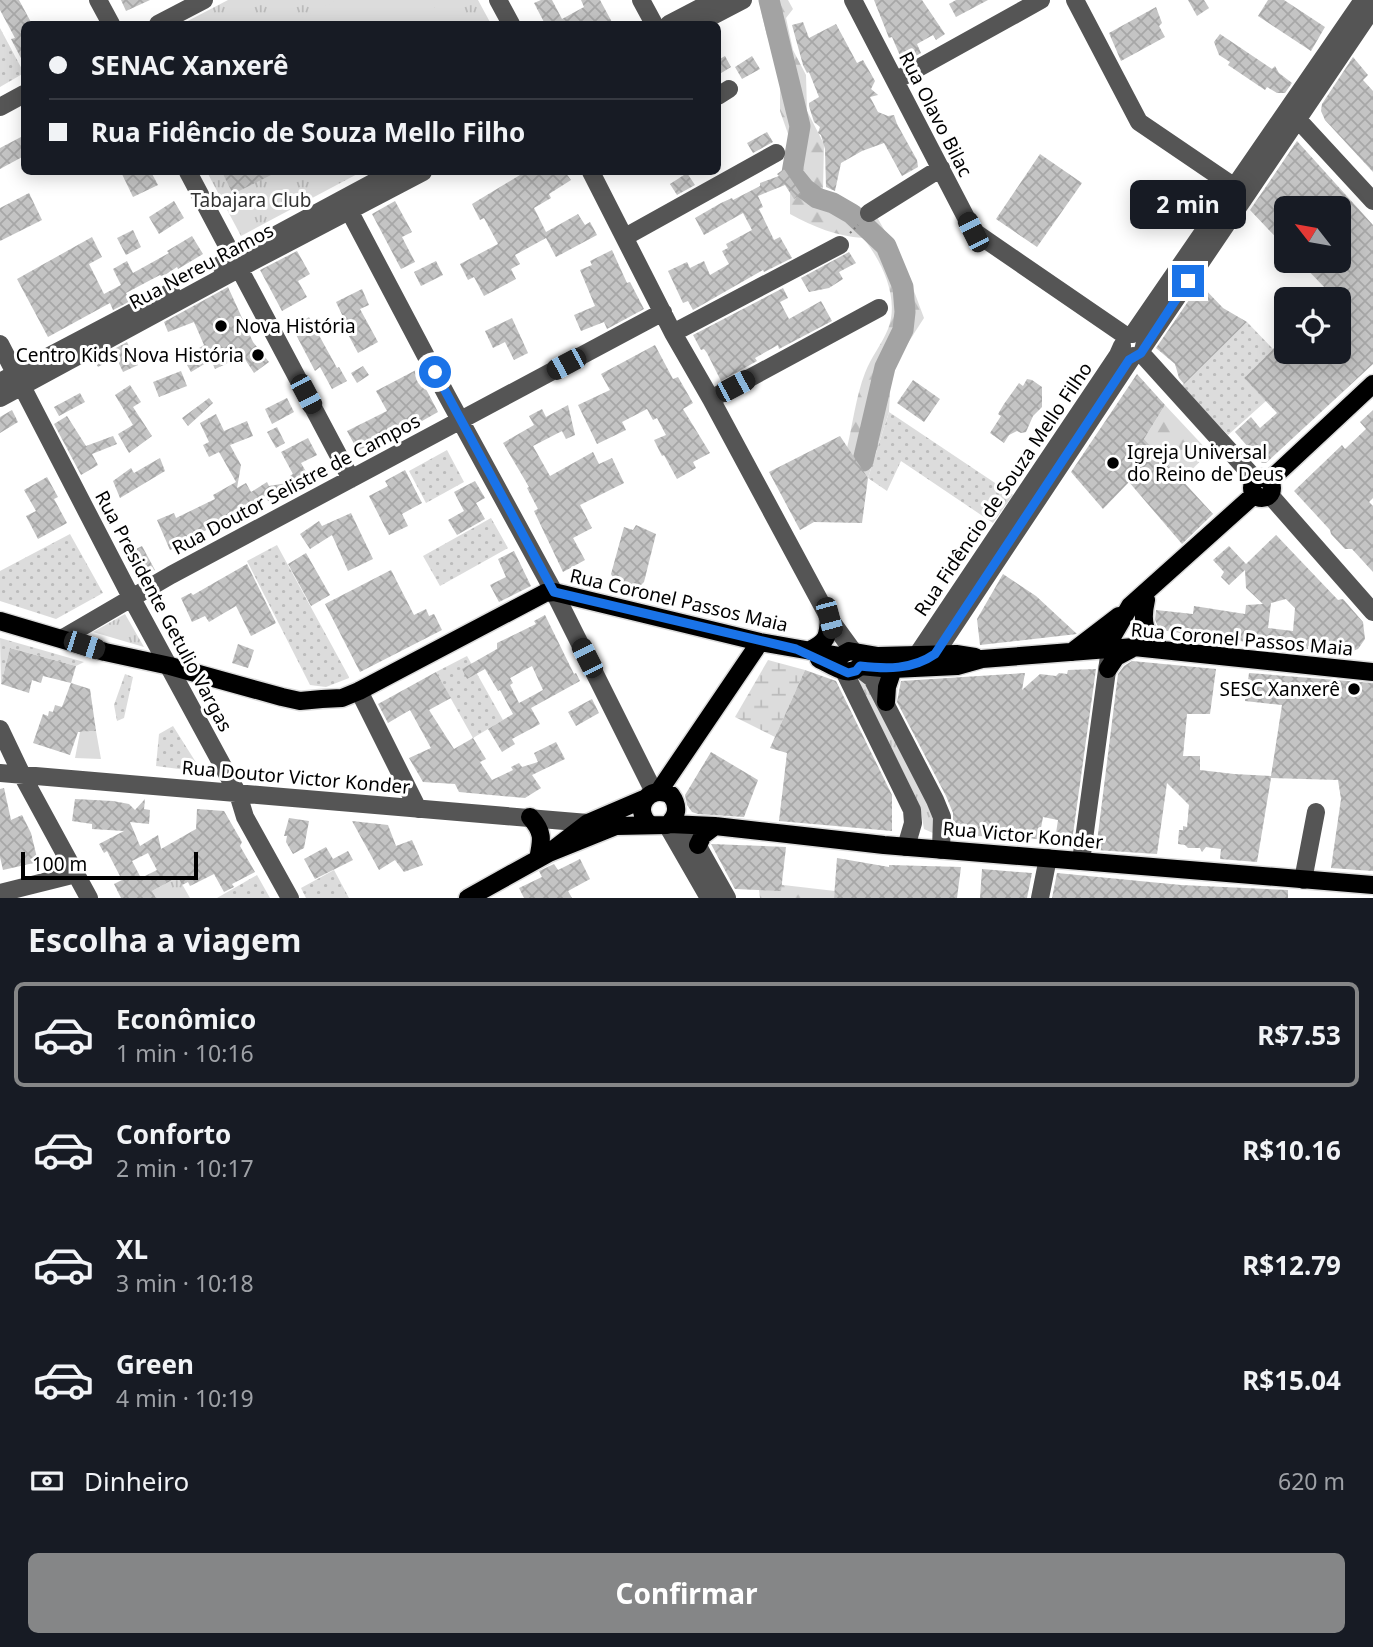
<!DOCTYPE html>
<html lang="pt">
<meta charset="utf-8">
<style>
body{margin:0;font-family:"Noto Sans",sans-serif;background:#20242c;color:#f1f3f6;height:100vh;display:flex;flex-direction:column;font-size:26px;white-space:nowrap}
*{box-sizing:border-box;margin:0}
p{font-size:23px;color:#9ea1a6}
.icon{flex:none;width:38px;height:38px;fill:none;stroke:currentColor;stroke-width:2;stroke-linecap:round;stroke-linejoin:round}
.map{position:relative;height:898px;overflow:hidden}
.details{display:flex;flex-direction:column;background:#171b24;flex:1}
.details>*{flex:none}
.banner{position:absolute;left:21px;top:21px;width:700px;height:154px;border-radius:10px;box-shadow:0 4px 18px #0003;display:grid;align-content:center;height:154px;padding:0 28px;background:#171b24}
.needle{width:46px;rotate:301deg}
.buttons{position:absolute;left:1274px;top:196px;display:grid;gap:14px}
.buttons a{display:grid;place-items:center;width:77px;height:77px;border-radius:10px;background:#171b24;box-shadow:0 4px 18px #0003;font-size:35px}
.scale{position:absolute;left:21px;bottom:18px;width:177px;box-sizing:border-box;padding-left:7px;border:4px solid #000;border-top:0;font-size:19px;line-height:24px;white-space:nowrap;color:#000;-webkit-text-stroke:5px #fff;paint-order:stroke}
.end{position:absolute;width:32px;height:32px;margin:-16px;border:9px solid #1a73e8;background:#fff;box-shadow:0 0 0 4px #fff}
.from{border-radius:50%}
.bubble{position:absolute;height:49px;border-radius:10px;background:#171b24;box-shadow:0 4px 18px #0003;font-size:23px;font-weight:700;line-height:49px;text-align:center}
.car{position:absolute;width:21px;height:42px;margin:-21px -10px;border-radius:9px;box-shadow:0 0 5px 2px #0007;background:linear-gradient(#222 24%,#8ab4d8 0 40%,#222 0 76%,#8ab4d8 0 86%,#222 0)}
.banner b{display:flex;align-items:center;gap:24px;height:66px;font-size:26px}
.banner b+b{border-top:2px solid #363941}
.banner i{width:18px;height:18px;background:#f1f3f6}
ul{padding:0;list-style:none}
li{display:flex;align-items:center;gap:21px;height:105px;margin:0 14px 10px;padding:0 14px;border:4px solid transparent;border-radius:10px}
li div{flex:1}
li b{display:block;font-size:26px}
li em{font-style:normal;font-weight:700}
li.active{border-color:#858687}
li>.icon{width:63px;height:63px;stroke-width:1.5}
h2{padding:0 28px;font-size:32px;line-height:84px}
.pay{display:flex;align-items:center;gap:18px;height:77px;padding:0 28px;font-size:26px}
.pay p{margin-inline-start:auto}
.action{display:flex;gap:14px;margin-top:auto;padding:14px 28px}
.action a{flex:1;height:80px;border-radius:10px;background:#858687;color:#fff;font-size:28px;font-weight:700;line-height:80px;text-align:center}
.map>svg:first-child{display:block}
.grass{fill:url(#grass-dots)}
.forest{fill:url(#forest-firs)}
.wetland{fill:url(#wetland-marsh)}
.park{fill:url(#park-tufts)}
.pitch{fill:#dcdcdc}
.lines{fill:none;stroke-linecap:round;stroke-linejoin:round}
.river{stroke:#a3a3a3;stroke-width:21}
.building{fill:url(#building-cross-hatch);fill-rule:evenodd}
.major-casing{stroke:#dbdbdb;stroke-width:21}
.path{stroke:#777;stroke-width:2;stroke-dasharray:2 3.5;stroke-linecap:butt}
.minor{stroke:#555;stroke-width:18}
.major{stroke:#000;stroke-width:18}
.route{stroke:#1a73e8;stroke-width:9}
.poi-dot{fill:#000;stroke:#fff;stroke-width:2.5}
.labels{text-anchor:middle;stroke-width:6;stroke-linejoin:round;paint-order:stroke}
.street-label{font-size:19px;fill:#000;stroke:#fff}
.park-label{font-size:19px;fill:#333;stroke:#fff}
.poi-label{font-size:19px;fill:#000;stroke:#fff;text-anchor:start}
</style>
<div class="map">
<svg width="1373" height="898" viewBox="0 0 1373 898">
<defs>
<pattern id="grass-dots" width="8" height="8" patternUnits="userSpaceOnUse" patternTransform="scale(1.75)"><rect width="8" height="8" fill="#dcdcdc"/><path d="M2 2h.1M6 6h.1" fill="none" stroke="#bbb" stroke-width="1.8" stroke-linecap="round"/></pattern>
<pattern id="forest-firs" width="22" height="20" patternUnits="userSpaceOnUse" patternTransform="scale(1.75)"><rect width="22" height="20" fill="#dcdcdc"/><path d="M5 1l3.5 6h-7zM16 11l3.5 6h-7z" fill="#bbb"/></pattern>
<pattern id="wetland-marsh" width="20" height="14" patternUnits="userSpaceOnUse" patternTransform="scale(1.75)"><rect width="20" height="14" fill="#dcdcdc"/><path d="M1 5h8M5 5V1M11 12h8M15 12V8" fill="none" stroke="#bbb"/></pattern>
<pattern id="park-tufts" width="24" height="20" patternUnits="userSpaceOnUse" patternTransform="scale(1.75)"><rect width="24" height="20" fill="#dcdcdc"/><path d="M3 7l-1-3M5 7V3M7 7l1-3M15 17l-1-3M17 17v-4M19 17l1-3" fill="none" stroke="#bbb"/></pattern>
<pattern id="building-cross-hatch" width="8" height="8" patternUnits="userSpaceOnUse" patternTransform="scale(1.75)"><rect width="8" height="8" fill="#c4c4c4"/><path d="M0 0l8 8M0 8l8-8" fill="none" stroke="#a7a7a7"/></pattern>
</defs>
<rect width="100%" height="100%" fill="#fff"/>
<path class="grass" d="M0,28L24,73L0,87Z
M1247,322L1273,349L1244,378L1266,401L1228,435L1181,386Z
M889,412L1013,495L993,523L901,461L887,491L868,478Z
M447,450L464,482L426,503L409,471Z
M491,518L508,548L440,586L423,556Z
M70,534L103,593L56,619L0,601V571Z
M277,545L349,677V678L326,687L310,685L247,561Z
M0,638L84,662L76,666L10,648L1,684Z
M467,656L503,720L473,738L436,672Z
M125,674L133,677L124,718L117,721L114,705Z
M173,726L202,772L156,766L159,734Z
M334,870L349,898H306L301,888Z
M257,875L270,898H217Z"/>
<path class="forest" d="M763,0H788L793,9L786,18L793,50L806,75L807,111L824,144L823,189L858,209L877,217L905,267L924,318L891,369L889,412L868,478L847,448C853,423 856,396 865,373C871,357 882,344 888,329C900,299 882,261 863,238C836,236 814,227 790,214V194L801,171L780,111V62L767,36L759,2Z
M1165,405L1209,452L1181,481L1144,439Z
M766,883L835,891L834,898H760L759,890Z"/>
<path class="wetland" d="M768,660L805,670L775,737L735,717Z"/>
<path class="park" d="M228,0H478L491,24H182Z
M207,172H361L241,236Z
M125,614L144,647L93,632Z
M859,677L870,679L938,820L933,833L924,829L920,806L856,678Z
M178,877L190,898H156L152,891Z"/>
<path class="pitch" d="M337,0H431L443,24H291Z
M96,731L101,759L75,758L80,732Z"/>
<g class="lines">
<path class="river" d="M769,0L800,126L792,173L805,189L817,198L833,203L852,214L886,246L903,287L905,312L903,330L885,367L863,461"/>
</g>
<path class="building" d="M0,0H19L32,24H24V64L11,39L15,38L0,10Z
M121,0H150L126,11Z
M541,0H552L562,19L584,7L581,0H600L613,24H545L534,3Z
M874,0H922L945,34L936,40L933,35L917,44L921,53L914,57L909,59L901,58L892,37L889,38Z
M956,0H988L956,17L949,4Z
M1188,0H1204L1209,8L1197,16Z
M1268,0H1284L1325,27L1311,51L1258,16Z
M1156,7L1162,23L1159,26L1165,37L1121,61L1109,33Z
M803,22L809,38L836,24L857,63L863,60L875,81L871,89L878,95L870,97L878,112L888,116L894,115L897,124L917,160L918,167L902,176L884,143L862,151L841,163L835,191L826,187L825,149L821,135L818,133L820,127L814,122L809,106V103L819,97L809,72L807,73L803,65L792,25Z
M1220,34L1272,69L1275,66L1279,73L1292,83L1285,93H1277L1267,87L1265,90L1228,65L1230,62L1219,55L1214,42Z
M725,56L731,67L718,75V60Z
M752,56L760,69L742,79L735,67Z
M1353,57L1368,75L1363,80L1373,91V172L1325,120L1321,111L1322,104Z
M767,132L773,142L753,153L747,143Z
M21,137L24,145V156L0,169V148Z
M1297,141L1373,225V364L1266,463H1262L1235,432L1251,417L1260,428L1277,413L1244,378L1286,336V352H1339V299H1323L1330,293L1299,261H1339V208H1286V248L1250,210Z
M1040,154L1082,183L1037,247L996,219Z
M784,169L801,194L794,199L785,185L758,196L763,207L759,209L774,240L780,237L792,258L764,272L763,270L693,310L688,301L683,303L668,271L687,262L690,268L704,261L710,275L729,264L722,251L728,248L726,244L752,230L743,213L704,235L695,218L721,203L732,198L733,200L760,186V183L779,176L777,174Z
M121,172H151L158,185L133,197Z
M222,172H277L233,194Z
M525,172H565L571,180L549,194L551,198L534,208L546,232L578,214L585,225L590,222L597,235L556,257L546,238L515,255L520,264L511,269L516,279L484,296L474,277L468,280L460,264L498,244L484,218L480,220L472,204Z
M687,173L695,185L677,195L670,184Z
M29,193L42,220L0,241V208Z
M174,201L184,218L159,234L149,217Z
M395,201L412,232L402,237L415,262L401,269L372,214Z
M133,230L141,247L126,255L117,238Z
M192,236L203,254L178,269L177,267L162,277L160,275L126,293L130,301L123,305L113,310L110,303L48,337L17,279L92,237L102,257L89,264L104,294L121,285L113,269L127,261L133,273L169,253L167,251Z
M612,250L627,283L630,282L644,309L607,329L604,322L581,331L574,315L595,306L580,270L592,265L590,261Z
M297,251L310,274L298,281L307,297L282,311L260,270Z
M849,252L856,263L839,272L843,279L829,288L809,292L801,278Z
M436,261L443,275L421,286L414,272Z
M1200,284L1223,308L1247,322L1184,384L1179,378L1175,364L1156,348Z
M228,287L253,342L269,362L254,373L243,356L215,369L211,360L191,372L183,358L204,345L194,322L168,332L164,322Z
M783,288L788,298L780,302L789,319L821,301L832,321L779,349L778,345L755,358L757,361L721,381L707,353L704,349L701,350L693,335Z
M362,289L369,305L360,309L378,342L358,353L343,325L346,323L336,302Z
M309,317L337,368L339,367L347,381L332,389L320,367L315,371L292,327Z
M512,318L528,353L514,360L505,342L493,348L485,331Z
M127,342L138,365L123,372L116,357L98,367L94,360Z
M655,345L673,379L678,377L693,403L683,409L710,453L693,462L696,468L677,479L664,455L662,456L654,440L666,435L657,418L653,420L647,409L622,422L626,430L597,444L578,405L610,390L601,374Z
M363,366L369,375L357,383L351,373Z
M416,370L438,412L381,444L379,439L358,451L347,431L387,411L376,391Z
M181,371L187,386L159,397L153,382Z
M1137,374L1165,405L1144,439L1213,514L1182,544L1129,482L1103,509L1071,472Z
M1027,379L1032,380L1042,387V407L1033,416L1026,432L1021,433L1017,431L1009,435L1004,443L990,433L1001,416L998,414L1004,404L1019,383L1023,386Z
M913,380L940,399L924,422L897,403Z
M130,385L141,402L133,407L152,436L129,453L118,434L133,425L115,395Z
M80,393L85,402L59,416L54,407Z
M209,398L213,403L188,426L182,418Z
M287,398L294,412L272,424L265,409Z
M568,405L575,435L566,439L562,431L533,446L550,476L593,452L599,464L612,458L624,483L580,505L592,528L573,538L585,560L563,572L534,511L538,509L527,488L529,487L503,443L534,425L529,416L542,409L546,417Z
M12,410L18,422L0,433V417Z
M1373,410V498L1369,502L1373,506V572L1352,549H1345L1331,534L1330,530L1294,491L1342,445L1345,449L1366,429L1360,422Z
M216,414L224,431L247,421L253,436L230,445L241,465L237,488L246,483L251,492L267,482L269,486L293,482L290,476L293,474L281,452L308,438L317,455L301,463L312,482L298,490L295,485L268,501L265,496L242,510L243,513L185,540L186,543L170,550L157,520L174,513L176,518L215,499L213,495L236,482L219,452L209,457L203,445L209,442L200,423Z
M67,416L86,446L113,436L117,444L92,454L98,465L81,475L54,424Z
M277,427L285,443L276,448L267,432Z
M840,436L868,478L862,523L814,522L800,530L769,472Z
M160,458L165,471L120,498L113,481L131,468L134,473Z
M405,470L422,503L402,514L408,526L389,535L369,496L388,486L385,481Z
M47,477L58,497L54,499L67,523L38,539L26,516L36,511L24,490Z
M475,481L485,498L476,503L485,519L457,535L448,520L464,511L454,492Z
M351,513L373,559L348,571L332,535L310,549L300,534L319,521L322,526Z
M636,525L656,534L644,582L640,586L614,580L611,574L624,527L633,530Z
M1276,535L1338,600L1343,599L1363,622L1365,639L1358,649L1350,652L1338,646L1335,651L1330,652L1308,646V649L1291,648L1160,630L1155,620L1156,610L1193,614L1194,606L1245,614L1246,605L1263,604L1246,588L1245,570L1229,585L1221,577L1224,572L1213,560L1229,546L1246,564ZM1286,599L1295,608L1293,631L1268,628L1271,603Z
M142,546L155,570L140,577L128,553Z
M514,551L531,586L499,602L490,585L506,577L498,559Z
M306,553L330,595L311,606L288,564Z
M247,564L276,623L251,636L236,606L209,622L205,616L192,622L181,598L191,593L193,595Z
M391,570L414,615L426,609L429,616L434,614L442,630L360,672L325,604Z
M1003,574L1036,596L1077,634L980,645L977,619Z
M545,615L574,674L576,673L580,681L531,708L540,724L512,739L515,744L502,752L488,729L513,714L500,690L498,691L485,669L467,679L462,669L497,649V643L536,624L534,621ZM532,666L543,690L519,703L510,685L513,683L510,678Z
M238,644L254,650L248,668L232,663Z
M10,648L76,666L71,683L43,676L41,683L32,680L29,693L1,684Z
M1132,661L1216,669L1210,714H1187L1183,756H1200V770L1234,774L1271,776L1282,705L1245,701L1249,673L1373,683V871L1331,868L1341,799L1338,780L1271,778L1257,862L1220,859L1221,849L1206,847L1202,852L1200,848H1188L1185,845L1178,844L1179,830H1183V826L1187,827L1189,805L1167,783L1157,854L1096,850L1118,674L1124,666Z
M1096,669L1072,841L1055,840L1058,820L1043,817L1039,839L957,835L953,827V813L946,796L897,702L901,681L1025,673L1022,690L1040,674L1056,676L1059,673L1067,674L1068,670Z
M805,670L836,681L892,795V831L779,821L787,753L770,748Z
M436,672L451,698L429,710L454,749L473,738L486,759L480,762L492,780L513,770L511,767L519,763L522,767L538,762L534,753L556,742L565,759L532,775L541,788L525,798L459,792L455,784L423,782L409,758L431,748L410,710L388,723L378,704Z
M71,683L90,689L96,731L78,732L70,755L33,743L43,714L48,716L49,711L53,712L55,705L62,707Z
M592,699L599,713L576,726L568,712Z
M711,752L758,780L744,817L698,814L692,812L687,805L685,795Z
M4,788L11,820L22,815L31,833L38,862L3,870L0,857V789Z
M75,799L113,801L129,804L135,810L145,799L144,809L150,810L149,824L130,822L140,846L158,835L161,849L196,829L197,809L224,811L242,842L240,846L255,872L232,884L234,887L224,892L214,874L190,886L188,882L182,885L178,877L152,891L156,898H121L114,884L122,880L107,851L104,853L99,844L124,831L92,829V824L72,821ZM148,853L157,870L141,878L132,861Z
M289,818L309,821L304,848L293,854L286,842L287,836H284Z
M352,821L388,825L396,846L412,840L423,865L404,872L395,860L379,870Z
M711,844L786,847L781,891L735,889Z
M326,847L333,859L348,851L353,860L315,879L304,859Z
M837,858L889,867V865L961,867L957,898H834Z
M580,859L590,879L568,891L572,898H524L519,888L542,877L539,871L554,864L558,870Z
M982,869L1032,873L1027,898H980Z
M1057,873L1181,885L1288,890V898H1052Z"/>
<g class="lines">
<g class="major-casing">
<path id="major" d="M1252 488a10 10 0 1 1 20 0a10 10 0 1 1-20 0Z
M1269,481L1373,384
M1146,600C1141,622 1144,633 1161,649
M0,621L105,652L170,666L282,697L300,701L322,699L342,698L359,691L545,593L554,592L760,642L840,656
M1109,649L1112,637L1130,606L1255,494
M810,650C827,642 828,637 829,618
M1072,652L1119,616
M840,656L849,651L878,656L956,654L975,657
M819,659C832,665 849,679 860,666
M860,666L893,669L957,666L982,659L1134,647L1373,672
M1108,669L1116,657L1131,649
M886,702L887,687L893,669
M659,791L760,642
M530,817C544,832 542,840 538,859
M669,824L715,826L884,845L1373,885
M698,845L703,835L715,826
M549,853L616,826L667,825C678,817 679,806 671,795C649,783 631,809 650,825
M468,898L549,853L588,823L644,799"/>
</g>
<path class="path" d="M850,233L858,225"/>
<path class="minor" d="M98,0L111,24
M498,0L511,24
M641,0L654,24
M853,0L973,231L1126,336
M1075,0L1139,122L1245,194
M158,24L204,0
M669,24L715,0
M697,24L743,0
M895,81L1041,0
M718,96L729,89
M0,107L24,94
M1290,111L1373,201
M188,172L351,479
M591,172L673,333L711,399L829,618L853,651
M343,199L447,396L554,592L654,792
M869,213L941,168
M625,237L776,153
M220,265L393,172
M673,333L840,245
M1133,334L1363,0
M0,344L131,597L238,794L245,817L290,898
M1144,346L1373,8
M1141,353L1256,480
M0,382L171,292
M0,398L240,268L423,172
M711,399L879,308
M1269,494L1373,612
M63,638L171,575L663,312
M935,654L1133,356
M917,655L1118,355L1122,346
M859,668L872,678L935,800L942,817L941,850
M844,671L912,810L913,823L906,847
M359,691L418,809
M0,729L22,775L89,898
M0,773L588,823
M667,825L709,898
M691,834L727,898
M1081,861L1109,656
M1303,880L1316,812
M0,893L76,874
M1040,898L1048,858"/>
<use href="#major" class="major"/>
</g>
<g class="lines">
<path class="route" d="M435,372L554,592L796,649L848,673L856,671L860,666C886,669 912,670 935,654L1129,360L1141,353L1188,281"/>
</g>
<g class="poi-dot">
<circle cx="221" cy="326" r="7"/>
<circle cx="258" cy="355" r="7"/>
<circle cx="1113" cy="463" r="7"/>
<circle cx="1354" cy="689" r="7"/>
</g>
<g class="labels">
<g class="street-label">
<text transform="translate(936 114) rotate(63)" y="7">Rua Olavo Bilac</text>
<text transform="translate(201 266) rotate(-28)" y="7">Rua Nereu Ramos</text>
<text transform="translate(296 484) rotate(-28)" y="7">Rua Doutor Selistre de Campos</text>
<text transform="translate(1003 489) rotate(-56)" y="7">Rua Fidêncio de Souza Mello Filho</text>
<text transform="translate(679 600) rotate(13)" y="7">Rua Coronel Passos Maia</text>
<text transform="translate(164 611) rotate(62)" y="7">Rua Presidente Getulio Vargas</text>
<text transform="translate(1242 639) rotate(5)" y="7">Rua Coronel Passos Maia</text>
<text transform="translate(296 777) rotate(5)" y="7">Rua Doutor Victor Konder</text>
<text transform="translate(1023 835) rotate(5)" y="7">Rua Victor Konder</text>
</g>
<g class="park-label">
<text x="251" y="207">Tabajara Club</text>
</g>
<g class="poi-label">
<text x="235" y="333">Nova História</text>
<text x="244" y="362" text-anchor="end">Centro Kids Nova História</text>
<text x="1127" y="459">Igreja Universal<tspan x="1127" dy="22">do Reino de Deus</tspan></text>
<text x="1340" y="696" text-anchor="end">SESC Xanxerê</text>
</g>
</g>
</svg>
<div class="buttons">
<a><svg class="needle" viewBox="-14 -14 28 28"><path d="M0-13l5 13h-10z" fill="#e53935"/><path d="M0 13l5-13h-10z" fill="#9ea1a6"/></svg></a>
<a><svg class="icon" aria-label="locate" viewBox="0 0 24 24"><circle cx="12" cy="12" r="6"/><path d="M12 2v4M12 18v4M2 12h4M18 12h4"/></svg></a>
</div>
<div class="scale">100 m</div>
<i class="end from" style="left:435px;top:372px"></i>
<i class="end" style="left:1188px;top:281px"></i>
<div class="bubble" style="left:1130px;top:180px;width:116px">2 min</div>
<i class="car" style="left:973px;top:232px;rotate:333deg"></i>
<i class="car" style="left:566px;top:364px;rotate:242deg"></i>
<i class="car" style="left:735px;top:386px;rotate:62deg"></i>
<i class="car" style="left:306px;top:394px;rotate:152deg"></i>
<i class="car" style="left:829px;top:618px;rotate:165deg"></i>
<i class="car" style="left:84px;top:645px;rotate:108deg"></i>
<i class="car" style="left:587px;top:658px;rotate:333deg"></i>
<div class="banner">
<b><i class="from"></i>SENAC Xanxerê</b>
<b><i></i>Rua Fidêncio de Souza Mello Filho</b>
</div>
</div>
<section class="details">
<h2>Escolha a viagem</h2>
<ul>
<li class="active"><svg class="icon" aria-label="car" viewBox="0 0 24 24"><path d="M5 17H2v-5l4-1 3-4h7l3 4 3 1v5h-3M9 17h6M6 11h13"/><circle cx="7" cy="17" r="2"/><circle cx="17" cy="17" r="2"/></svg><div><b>Econômico</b><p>1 min · 10:16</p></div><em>R$7.53</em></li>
<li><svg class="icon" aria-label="car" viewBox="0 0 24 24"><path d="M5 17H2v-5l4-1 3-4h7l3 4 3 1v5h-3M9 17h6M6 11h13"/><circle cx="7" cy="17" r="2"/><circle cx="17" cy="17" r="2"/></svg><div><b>Conforto</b><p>2 min · 10:17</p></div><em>R$10.16</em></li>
<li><svg class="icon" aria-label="car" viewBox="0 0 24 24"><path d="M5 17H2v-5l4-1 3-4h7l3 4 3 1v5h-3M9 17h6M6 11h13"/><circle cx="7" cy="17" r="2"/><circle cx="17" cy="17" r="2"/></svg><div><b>XL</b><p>3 min · 10:18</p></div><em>R$12.79</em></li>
<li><svg class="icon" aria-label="car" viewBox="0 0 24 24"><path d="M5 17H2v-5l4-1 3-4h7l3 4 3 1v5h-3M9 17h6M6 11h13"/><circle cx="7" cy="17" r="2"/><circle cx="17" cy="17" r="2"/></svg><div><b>Green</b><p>4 min · 10:19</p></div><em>R$15.04</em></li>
</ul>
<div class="pay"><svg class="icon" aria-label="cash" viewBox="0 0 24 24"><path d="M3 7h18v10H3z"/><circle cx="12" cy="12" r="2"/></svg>Dinheiro<p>620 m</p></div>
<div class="action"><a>Confirmar</a></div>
</section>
